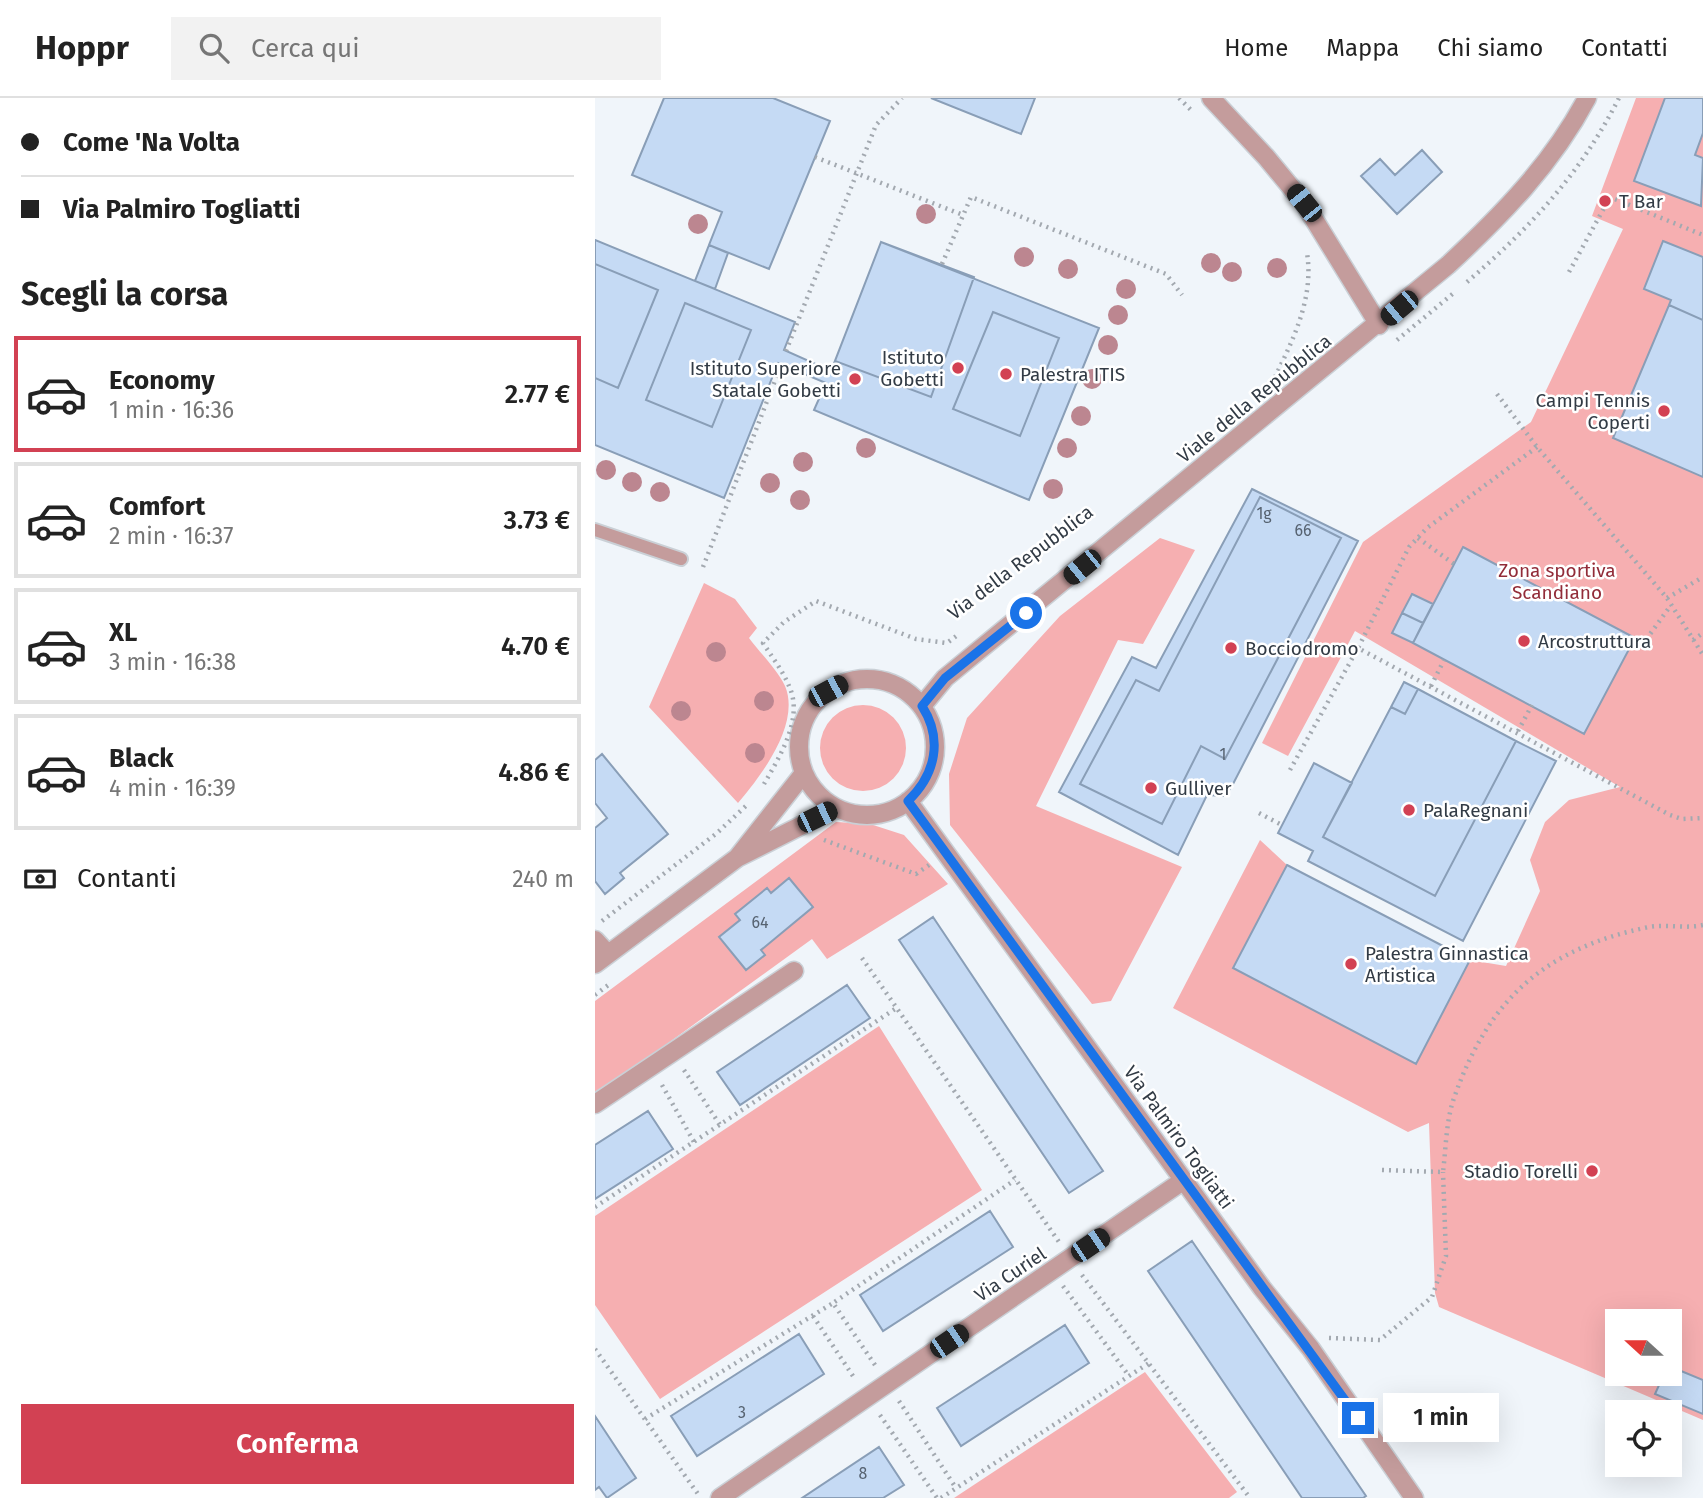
<!DOCTYPE html>
<html lang="it">
<meta charset="utf-8">
<style>
body{margin:0;font-family:"Fira Sans",sans-serif;background:#f2f2f2;color:#222;height:100vh;display:flex;flex-direction:column;font-size:26px;white-space:nowrap}
*{box-sizing:border-box;margin:0}
p{font-size:23px;color:#767676}
.icon{flex:none;width:38px;height:38px;fill:none;stroke:currentColor;stroke-width:2;stroke-linecap:round;stroke-linejoin:round}
.map{position:relative;flex:1;overflow:hidden}
.side{display:flex;flex-direction:column;background:#fff;width:595px}
.side>*{flex:none}
.hud{display:grid;align-content:center;height:154px;padding:0 21px;background:#fff}
.needle{width:46px;rotate:291deg}
.controls{position:absolute;left:1010px;top:1211px;display:grid;gap:14px}
.controls a{display:grid;place-items:center;width:77px;height:77px;border-radius:0px;background:#fff;box-shadow:0 7px 28px #0002;font-size:35px}
.end{position:absolute;width:32px;height:32px;margin:-16px;border:9px solid #1a73e8;background:#fff;box-shadow:0 0 0 4px #fff}
.from{border-radius:50%}
.bubble{position:absolute;height:49px;border-radius:0px;background:#fff;box-shadow:0 7px 28px #0002;font-size:23px;font-weight:600;line-height:49px;text-align:center}
.car{position:absolute;width:21px;height:42px;margin:-21px -10px;border-radius:9px;box-shadow:0 0 5px 2px #0007;background:linear-gradient(#222 24%,#8ab4d8 0 40%,#222 0 76%,#8ab4d8 0 86%,#222 0)}
.hud b{display:flex;align-items:center;gap:24px;height:66px;font-size:26px}
.hud b+b{border-top:2px solid #e0e0e0}
.hud i{width:18px;height:18px;background:#222}
ul{padding:0;list-style:none}
li{display:flex;align-items:center;gap:21px;height:116px;margin:0 14px 10px;padding:0 7px;border:4px solid #e0e0e0;border-radius:0px}
li div{flex:1}
li b{display:block;font-size:26px}
li em{font-style:normal;font-weight:600}
li.selected{border-color:#d24153}
li>.icon{width:63px;height:63px;stroke-width:1.5}
h2{padding:0 21px;font-size:32px;line-height:84px}
.pay{display:flex;align-items:center;gap:18px;height:77px;padding:0 21px;font-size:26px}
.pay p{margin-inline-start:auto}
.cta{display:flex;gap:14px;margin-top:auto;padding:14px 21px}
.cta a{flex:1;height:80px;border-radius:0px;background:#d24153;color:#fff;font-size:28px;font-weight:600;line-height:80px;text-align:center}
header{display:flex;align-items:center;gap:42px;box-sizing:border-box;height:98px;padding:0 35px;background:#fff;border-bottom:2px solid #e0e0e0}
header strong{font-size:33px}
nav{display:flex;gap:38px;margin-inline-start:auto;font-size:24px}
.search{width:490px;height:63px;background:#f2f2f2;display:flex;align-items:center;gap:18px;box-sizing:border-box;padding:0 24px;border-radius:0px;color:#767676;font-size:26px}
main{display:flex;flex:1;min-height:0}
.map>svg:first-child{display:block}
.green{fill:#f6afb1;fill-rule:evenodd}
.building{fill:#c5daf4;stroke:#899eb7;stroke-width:2}
.lines{fill:none;stroke-linecap:round;stroke-linejoin:round}
.service-casing{stroke:#cad0d6;stroke-width:16}
.minor-casing{stroke:#cad0d6;stroke-width:21}
.path{stroke:#a3a9b0;stroke-width:4.5;stroke-dasharray:2 5;stroke-linecap:butt}
.service{stroke:#c49c9c;stroke-width:12}
.minor{stroke:#c49c9c;stroke-width:18}
.tree{fill:#bc8690}
.route{stroke:#1a73e8;stroke-width:9}
.poi-dot{fill:#d24153;stroke:#fff;stroke-width:2.5}
.labels{text-anchor:middle;stroke-width:5;stroke-linejoin:round;paint-order:stroke}
.number-label{font-size:16px;fill:#576371}
.poi-label{font-size:19px;fill:#323b45;stroke:#fff;text-anchor:start}
.street-label{font-size:19px;fill:#323b45;stroke:#fff}
.park-label{font-size:19px;fill:#922c39;stroke:#fff}
</style>
<header>
<strong>Hoppr</strong>
<div class="search"><svg class="icon" aria-label="search" viewBox="0 0 24 24"><circle cx="10" cy="10" r="6"/><path d="M15 15l6 6"/></svg>Cerca qui</div>
<nav><a>Home</a><a>Mappa</a><a>Chi siamo</a><a>Contatti</a></nav>
</header>
<main>
<section class="side">
<div class="hud">
<b><i class="from"></i>Come 'Na Volta</b>
<b><i></i>Via Palmiro Togliatti</b>
</div>
<h2>Scegli la corsa</h2>
<ul>
<li class="selected"><svg class="icon" aria-label="car" viewBox="0 0 24 24"><path d="M5 17H2v-5l4-1 3-4h7l3 4 3 1v5h-3M9 17h6M6 11h13"/><circle cx="7" cy="17" r="2"/><circle cx="17" cy="17" r="2"/></svg><div><b>Economy</b><p>1 min · 16:36</p></div><em>2.77 €</em></li>
<li><svg class="icon" aria-label="car" viewBox="0 0 24 24"><path d="M5 17H2v-5l4-1 3-4h7l3 4 3 1v5h-3M9 17h6M6 11h13"/><circle cx="7" cy="17" r="2"/><circle cx="17" cy="17" r="2"/></svg><div><b>Comfort</b><p>2 min · 16:37</p></div><em>3.73 €</em></li>
<li><svg class="icon" aria-label="car" viewBox="0 0 24 24"><path d="M5 17H2v-5l4-1 3-4h7l3 4 3 1v5h-3M9 17h6M6 11h13"/><circle cx="7" cy="17" r="2"/><circle cx="17" cy="17" r="2"/></svg><div><b>XL</b><p>3 min · 16:38</p></div><em>4.70 €</em></li>
<li><svg class="icon" aria-label="car" viewBox="0 0 24 24"><path d="M5 17H2v-5l4-1 3-4h7l3 4 3 1v5h-3M9 17h6M6 11h13"/><circle cx="7" cy="17" r="2"/><circle cx="17" cy="17" r="2"/></svg><div><b>Black</b><p>4 min · 16:39</p></div><em>4.86 €</em></li>
</ul>
<div class="pay"><svg class="icon" aria-label="cash" viewBox="0 0 24 24"><path d="M3 7h18v10H3z"/><circle cx="12" cy="12" r="2"/></svg>Contanti<p>240 m</p></div>
<div class="cta"><a>Conferma</a></div>
</section>
<div class="map">
<svg width="1108" height="1400" viewBox="0 0 1108 1400">
<rect width="100%" height="100%" fill="#f0f5fa"/>
<path class="green" d="M1041,0H1108V1322L844,1209L840,1195L834,1025L813,1034L578,910L665,742L692,767L638,870L821,965L875,862L911,868L945,793L935,762L950,724L974,702L1025,689L760,533L693,658L667,645L768,444L936,324L1028,131L997,118ZM1022,1223H1074V1276H1022Z
M565,440L600,452L548,546L523,542L441,708L587,769L516,903L497,906L355,727L354,676L372,620L465,518Z
M109,485L140,501L162,530L154,540C165,555 182,571 190,588C206,626 166,678 143,705L54,609Z
M225 650a43 43 0 1 1 86 0a43 43 0 1 1-86 0Z
M241,724L275,726L309,737L353,786L232,861L217,841L0,998V903Z
M284,928L387,1092L65,1301L0,1207V1118Z
M550,1274L642,1394L634,1400H359Z"/>
<path class="building" d="M69,0H178L235,23L174,171L114,147L127,114L37,77Z
M336,0H440L426,36Z
M1070,0H1108V35L1100,57L1108,60L1106,108L1039,83Z
M827,52L847,74L802,116L766,78L785,61L800,77Z
M0,142L200,224L189,252L236,273L286,144L504,230L434,402L219,312L231,285L183,265L129,400L0,347Z
M1068,143L1108,159V222L1074,207L1076,202L1049,191Z
M286,144L379,179L336,299L240,263Z
M114,147L133,155L120,191L100,183Z
M0,166L63,192L23,290L0,280Z
M90,205L156,232L117,329L51,302Z
M1074,207L1108,222V379L1018,340Z
M398,214L464,240L425,338L358,311Z
M657,391L763,443L637,688L630,698L612,697L583,757L464,694L537,559L561,570Z
M665,399L746,440L630,661L606,648L567,726L485,686L541,582L564,593Z
M868,449L1040,540L989,636L818,545Z
M817,496L838,506L828,525L807,515Z
M807,515L828,525L818,545L797,535Z
M809,584L823,591L810,616L796,609Z
M823,591L921,643L840,798L728,739L796,609L810,616Z
M921,643L961,663L868,843L713,763L718,753L683,735L719,665L757,685L728,739L840,798Z
M7,656L73,736L25,775L29,780L10,796L0,783V730L12,720L0,705V662Z
M692,767L875,862L821,966L638,870Z
M194,780L218,809L166,852L170,857L151,872L124,839L145,822L140,816L172,790L176,795Z
M338,819L508,1073L474,1095L304,842Z
M252,887L275,920L145,1007L122,974Z
M53,1013L78,1051L0,1101V1047Z
M395,1113L418,1149L288,1233L265,1197Z
M597,1143L771,1398L768,1400H707L553,1173Z
M470,1227L494,1265L366,1348L342,1310Z
M204,1236L229,1276L102,1358L76,1318Z
M1074,1268L1108,1282V1316L1060,1296L1069,1276H1074Z
M0,1318L41,1380L12,1400L4,1389L0,1392Z
M284,1349L309,1387L288,1400H207Z"/>
<g class="lines">
<g class="service-casing">
<path id="service" d="M0,432L86,461"/>
</g>
<g class="minor-casing">
<path id="minor" d="M616,0L671,59L709,105L784,227
M204 649a68 68 0 1 1 136 0a68 68 0 1 1-136 0Z
M327,608L350,580L853,167C907,117 957,66 992,0
M209,675L142,760L241,710
M313,703L667,1190L716,1251L819,1400
M0,842L13,856
M0,866L142,760
M0,1006L199,873
M125,1400L589,1082"/>
</g>
<path class="path" d="M584,0L596,12
M220,59L368,117
M347,166L376,99L571,176L587,197
M974,174L1015,99L1108,137
M872,184C936,129 986,75 1024,0
M802,242L860,194
M191,253L281,27L307,0
M680,279C699,240 719,199 712,155
M902,296L942,349L1072,500L1108,557
M942,349L832,430L814,449L763,550L1075,717L1087,721L1108,720
M823,440L859,466
M108,469L186,267
M1072,500L1108,479
M1098,542L1108,535
M1035,548L1045,550L1076,507
M836,588L849,562
M923,633L937,607
M695,672L763,550
M169,686C185,658 209,620 194,588C188,573 177,559 168,545L189,524L221,503L321,541L352,545L364,536
M664,715L687,727
M229,742L321,776L334,767
M7,823L122,735L153,706
M267,860L464,1144
M0,897L16,885
M89,972L125,1027
M67,987L99,1044
M787,1072L848,1074C851,1050 851,1023 859,1000C894,900 951,850 1054,829C1072,826 1091,831 1108,827
M0,1109L300,911
M487,1177L655,1400
M468,1188L534,1278
M218,1218L260,1281
M734,1240L785,1242L837,1199L851,1158L848,1074
M0,1251L103,1396
M280,1267L238,1205L420,1082
M304,1303L361,1390
M285,1317L342,1400
M50,1321L238,1205
M346,1400L554,1265"/>
<use href="#service" class="service"/>
<use href="#minor" class="minor"/>
</g>
<g class="tree">
<circle cx="331" cy="116" r="10"/>
<circle cx="103" cy="126" r="10"/>
<circle cx="429" cy="159" r="10"/>
<circle cx="616" cy="165" r="10"/>
<circle cx="682" cy="170" r="10"/>
<circle cx="473" cy="171" r="10"/>
<circle cx="637" cy="174" r="10"/>
<circle cx="531" cy="191" r="10"/>
<circle cx="523" cy="217" r="10"/>
<circle cx="513" cy="247" r="10"/>
<circle cx="497" cy="281" r="10"/>
<circle cx="486" cy="318" r="10"/>
<circle cx="271" cy="350" r="10"/>
<circle cx="472" cy="350" r="10"/>
<circle cx="208" cy="364" r="10"/>
<circle cx="11" cy="372" r="10"/>
<circle cx="37" cy="384" r="10"/>
<circle cx="175" cy="385" r="10"/>
<circle cx="458" cy="391" r="10"/>
<circle cx="65" cy="394" r="10"/>
<circle cx="205" cy="402" r="10"/>
<circle cx="121" cy="554" r="10"/>
<circle cx="169" cy="603" r="10"/>
<circle cx="86" cy="613" r="10"/>
<circle cx="160" cy="655" r="10"/>
</g>
<g class="lines">
<path class="route" d="M431,515L350,580L327,608C348,641 341,676 313,703L763,1320"/>
</g>
<g class="poi-dot">
<circle cx="1010" cy="103" r="7"/>
<circle cx="363" cy="270" r="7"/>
<circle cx="411" cy="276" r="7"/>
<circle cx="260" cy="281" r="7"/>
<circle cx="1069" cy="313" r="7"/>
<circle cx="929" cy="543" r="7"/>
<circle cx="636" cy="550" r="7"/>
<circle cx="556" cy="690" r="7"/>
<circle cx="814" cy="712" r="7"/>
<circle cx="756" cy="866" r="7"/>
<circle cx="997" cy="1073" r="7"/>
</g>
<g class="labels">
<g class="number-label">
<text x="669" y="421">1g</text>
<text x="708" y="438">66</text>
<text x="628" y="662">1</text>
<text x="165" y="830">64</text>
<text x="147" y="1320">3</text>
<text x="268" y="1381">8</text>
</g>
<g class="poi-label">
<text x="1024" y="110">T Bar</text>
<text x="349" y="266" text-anchor="end">Istituto<tspan x="349" dy="22">Gobetti</tspan></text>
<text x="246" y="277" text-anchor="end">Istituto Superiore<tspan x="246" dy="22">Statale Gobetti</tspan></text>
<text x="425" y="283">Palestra ITIS</text>
<text x="1055" y="309" text-anchor="end">Campi Tennis<tspan x="1055" dy="22">Coperti</tspan></text>
<text x="943" y="550">Arcostruttura</text>
<text x="650" y="557">Bocciodromo</text>
<text x="570" y="697">Gulliver</text>
<text x="828" y="719">PalaRegnani</text>
<text x="770" y="862">Palestra Ginnastica<tspan x="770" dy="22">Artistica</tspan></text>
<text x="983" y="1080" text-anchor="end">Stadio Torelli</text>
</g>
<g class="street-label">
<text transform="translate(659 300) rotate(-39)" y="7">Viale della Repubblica</text>
<text transform="translate(425 464) rotate(-37)" y="7">Via della Repubblica</text>
<text transform="translate(584 1039) rotate(54)" y="7">Via Palmiro Togliatti</text>
<text transform="translate(415 1176) rotate(-34)" y="7">Via Curiel</text>
</g>
<g class="park-label">
<text x="962" y="479">Zona sportiva<tspan x="962" dy="22">Scandiano</tspan></text>
</g>
</g>
</svg>
<div class="controls">
<a><svg class="needle" viewBox="-14 -14 28 28"><path d="M0-13l5 13h-10z" fill="#e53935"/><path d="M0 13l5-13h-10z" fill="#767676"/></svg></a>
<a><svg class="icon" aria-label="locate" viewBox="0 0 24 24"><circle cx="12" cy="12" r="6"/><path d="M12 2v4M12 18v4M2 12h4M18 12h4"/></svg></a>
</div>
<i class="end from" style="left:431px;top:515px"></i>
<i class="end" style="left:763px;top:1320px"></i>
<div class="bubble" style="left:788px;top:1295px;width:116px">1 min</div>
<i class="car" style="left:709px;top:105px;rotate:321deg"></i>
<i class="car" style="left:804px;top:210px;rotate:230deg"></i>
<i class="car" style="left:487px;top:469px;rotate:231deg"></i>
<i class="car" style="left:233px;top:593px;rotate:62deg"></i>
<i class="car" style="left:222px;top:719px;rotate:64deg"></i>
<i class="car" style="left:495px;top:1147px;rotate:56deg"></i>
<i class="car" style="left:354px;top:1243px;rotate:56deg"></i>
</div>
</main>
